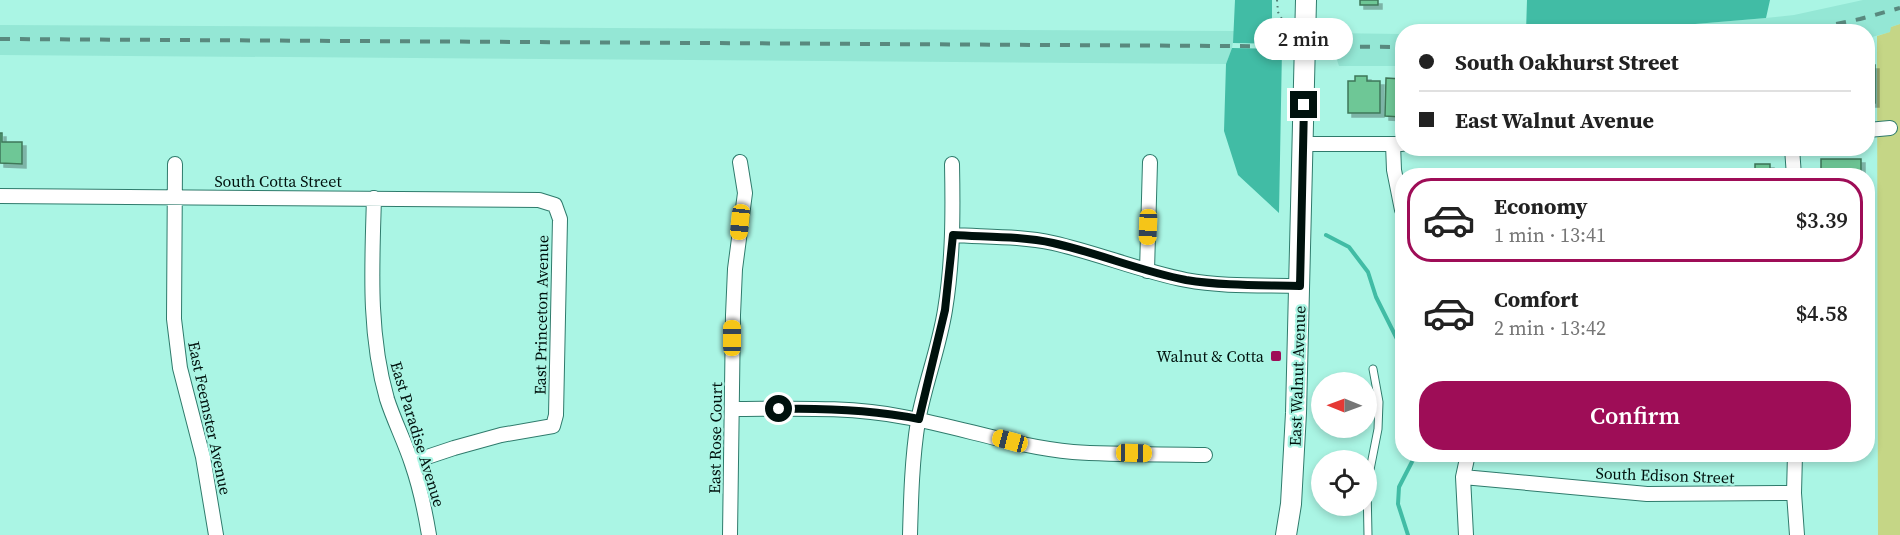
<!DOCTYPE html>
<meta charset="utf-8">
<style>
body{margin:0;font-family:"Source Serif 4",serif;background:#f6f6f6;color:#222;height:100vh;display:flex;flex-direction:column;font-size:22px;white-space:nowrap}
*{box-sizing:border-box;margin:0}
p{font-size:20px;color:#767676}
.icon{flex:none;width:33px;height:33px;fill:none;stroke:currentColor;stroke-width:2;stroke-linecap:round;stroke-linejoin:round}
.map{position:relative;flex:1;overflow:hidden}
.details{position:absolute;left:1395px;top:168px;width:480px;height:294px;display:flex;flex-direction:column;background:#fff;border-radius:24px;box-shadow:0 3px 9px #0003}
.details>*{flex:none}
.guide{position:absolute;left:1395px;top:24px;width:480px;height:132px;border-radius:24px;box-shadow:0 3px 9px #0003;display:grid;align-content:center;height:132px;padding:0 24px;background:#fff}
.needle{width:39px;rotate:271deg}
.controls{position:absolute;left:1311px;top:372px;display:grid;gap:12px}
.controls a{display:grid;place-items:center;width:66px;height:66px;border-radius:50%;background:#fff;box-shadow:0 3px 9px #0003;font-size:30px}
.end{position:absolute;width:27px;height:27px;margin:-14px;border:8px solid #00110d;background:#fff;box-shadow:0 0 0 3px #fff}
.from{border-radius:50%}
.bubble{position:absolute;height:42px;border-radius:21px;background:#fff;box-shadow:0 3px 9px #0003;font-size:20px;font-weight:600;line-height:42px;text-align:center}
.car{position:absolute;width:18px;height:36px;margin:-18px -9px;border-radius:8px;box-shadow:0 0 4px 2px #0007;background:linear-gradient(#f5c518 24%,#345 0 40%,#f5c518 0 76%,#345 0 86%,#f5c518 0)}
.guide b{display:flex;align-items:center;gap:21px;height:57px;font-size:22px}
.guide b+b{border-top:2px solid #e0e0e0}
.guide i{width:15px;height:15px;background:#222}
ul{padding:10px 0 0;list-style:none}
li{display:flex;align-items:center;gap:18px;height:84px;margin:0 12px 9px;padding:0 12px;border:3px solid transparent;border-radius:24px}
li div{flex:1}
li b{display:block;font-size:22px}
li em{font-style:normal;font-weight:600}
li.current{border-color:#9e0d57}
li>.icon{width:54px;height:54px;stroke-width:1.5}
.action{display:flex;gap:12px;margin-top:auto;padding:12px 24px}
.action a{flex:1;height:69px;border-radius:24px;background:#9e0d57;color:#fff;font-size:24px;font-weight:600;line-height:69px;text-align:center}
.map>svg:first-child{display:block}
.built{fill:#94e7d5}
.green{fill:#c5d686}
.water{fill:#41bca5}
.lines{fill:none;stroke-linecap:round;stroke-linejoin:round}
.stream{stroke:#41bca5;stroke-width:4}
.building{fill:#6ec796;stroke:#3f7758;stroke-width:1.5;filter:url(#shadow)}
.lane-casing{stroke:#2f7b6c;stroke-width:9}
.street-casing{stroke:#2f7b6c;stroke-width:16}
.secondary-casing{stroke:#2f7b6c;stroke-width:22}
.path{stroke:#517e74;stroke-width:2;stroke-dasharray:1.5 4.5;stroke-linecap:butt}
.lane{stroke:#fff;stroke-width:7}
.street{stroke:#fff;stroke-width:14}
.secondary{stroke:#fff;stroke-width:20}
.rail{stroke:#59897e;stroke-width:4;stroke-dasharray:10 10;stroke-linecap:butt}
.route{stroke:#00110d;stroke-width:8}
.poi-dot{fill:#9e0d57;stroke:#aaf5e4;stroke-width:2}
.labels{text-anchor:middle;stroke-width:4.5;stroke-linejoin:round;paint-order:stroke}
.street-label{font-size:16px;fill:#00110d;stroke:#aaf5e4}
.poi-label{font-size:16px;fill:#00110d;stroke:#aaf5e4;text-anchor:end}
</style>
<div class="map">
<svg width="1900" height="535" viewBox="0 0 1900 535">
<defs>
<filter id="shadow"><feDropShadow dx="4" dy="4" stdDeviation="0" flood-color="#0004"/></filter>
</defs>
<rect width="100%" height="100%" fill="#aaf5e4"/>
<path class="built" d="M1863,0H1900V24L1891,27V32L1868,38V32H1573L1636,29L1766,18L1794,15Z
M0,25L1235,31L1232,48L1226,64L0,55Z
M1328,33L1402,34V66H1339Z"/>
<path class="green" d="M1900,24V535H1878L1877,36L1890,32L1891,27Z"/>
<path class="water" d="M1235,0H1272V19L1282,20V44L1233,43Z
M1527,0H1770L1766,18L1636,29L1526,32Z
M1232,48L1282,49L1279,213L1238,175L1224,131L1226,64Z"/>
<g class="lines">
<path class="stream" d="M1326,235L1349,247L1368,272L1376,297L1398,341L1402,355
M1408,535L1398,504L1399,487L1416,454"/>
</g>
<path class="building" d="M1360,0H1378V5H1360Z
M1868,65H1875V103H1868Z
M1355,76H1367V81H1380V113H1348V81H1355Z
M1386,78L1402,79V110H1400V117L1385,116Z
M0,133H2V142H22V164L0,163Z
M1821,159H1861V176L1821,175Z
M1755,164H1770V176H1737V171H1755Z
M1707,170H1734V176H1707Z
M1670,172H1702V176H1670Z"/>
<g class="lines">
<g class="lane-casing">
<path id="lane" d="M1368,535L1367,485L1378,429L1379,402L1373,369"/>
</g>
<g class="street-casing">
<path id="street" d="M1868,130L1890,128
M1302,144H1402
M1393,144L1394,170L1402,210
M1792,148L1794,176
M175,164L174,319L180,368L203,457L216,535
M0,196L539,200L555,205L560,219L556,415L553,426L501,435L454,448L412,462
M374,198C372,266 368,333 387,399C394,421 405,442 412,464C420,487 425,511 429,535
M953,235C986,237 1021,236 1053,243C1098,253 1140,271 1186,280C1223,287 1262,285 1300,286
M1147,271L1150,162
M732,409C790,409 848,406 904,417C961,427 1016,447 1073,452C1117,455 1162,454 1205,455
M1795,454L1794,493L1797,535
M1463,477L1647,494L1794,493
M730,535L733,315L735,269L745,193L740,162
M910,535C911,497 912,459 918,421C925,383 939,348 945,310C953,261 953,213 952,164
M1466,535L1463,477L1468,454"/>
</g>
<g class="secondary-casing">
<path id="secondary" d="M1286,535L1291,504L1296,413L1306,0"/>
</g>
<path class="path" d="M1277,0L1278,12L1283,21L1284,54"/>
<use href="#lane" class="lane"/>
<use href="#street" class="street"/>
<use href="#secondary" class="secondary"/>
<path class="rail" d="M1797,32L1860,19L1900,8
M0,39L1402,47"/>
</g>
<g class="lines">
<path class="route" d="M779,409C826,408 872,410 919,419L945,310L953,235C986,237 1021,236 1053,243C1098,253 1140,271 1186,280C1223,286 1262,285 1300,286L1304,105"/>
</g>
<rect class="poi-dot" x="1270" y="350" width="12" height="12" rx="3"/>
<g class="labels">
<g class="street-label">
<text x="278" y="187">South Cotta Street</text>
<text transform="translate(541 315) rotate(-89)" y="6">East Princeton Avenue</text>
<text transform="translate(1297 376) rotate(-88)" y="6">East Walnut Avenue</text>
<text transform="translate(210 418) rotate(78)" y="6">East Feemster Avenue</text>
<text transform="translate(418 434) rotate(73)" y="6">East Paradise Avenue</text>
<text transform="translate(715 438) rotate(-89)" y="6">East Rose Court</text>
<text transform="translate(1665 475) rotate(2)" y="6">South Edison Street</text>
</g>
<g class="poi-label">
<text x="1264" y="362">Walnut &amp; Cotta</text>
</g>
</g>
</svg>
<div class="controls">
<a><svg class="needle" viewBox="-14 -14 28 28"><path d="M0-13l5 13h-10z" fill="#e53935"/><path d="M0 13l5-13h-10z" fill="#767676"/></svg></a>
<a><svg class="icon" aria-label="locate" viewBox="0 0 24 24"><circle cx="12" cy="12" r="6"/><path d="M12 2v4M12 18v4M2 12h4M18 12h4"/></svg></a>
</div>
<i class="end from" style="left:779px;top:409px"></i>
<i class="end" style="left:1304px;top:105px"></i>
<div class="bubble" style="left:1254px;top:18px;width:99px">2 min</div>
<i class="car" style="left:740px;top:222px;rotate:186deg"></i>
<i class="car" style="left:1148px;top:227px;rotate:182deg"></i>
<i class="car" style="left:732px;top:338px;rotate:0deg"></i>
<i class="car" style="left:1010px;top:441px;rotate:285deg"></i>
<i class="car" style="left:1134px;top:453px;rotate:91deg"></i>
<div class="guide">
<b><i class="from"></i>South Oakhurst Street</b>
<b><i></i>East Walnut Avenue</b>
</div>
<section class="details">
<ul>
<li class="current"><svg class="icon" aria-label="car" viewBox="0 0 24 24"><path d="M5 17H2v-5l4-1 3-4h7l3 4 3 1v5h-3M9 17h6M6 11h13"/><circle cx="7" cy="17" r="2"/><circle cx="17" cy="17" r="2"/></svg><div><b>Economy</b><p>1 min · 13:41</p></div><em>$3.39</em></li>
<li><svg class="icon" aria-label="car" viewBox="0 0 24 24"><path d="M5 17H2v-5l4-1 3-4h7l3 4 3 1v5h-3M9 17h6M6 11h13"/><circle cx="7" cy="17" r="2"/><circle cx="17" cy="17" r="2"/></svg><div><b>Comfort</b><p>2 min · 13:42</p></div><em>$4.58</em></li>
</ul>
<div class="action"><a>Confirm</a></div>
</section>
</div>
